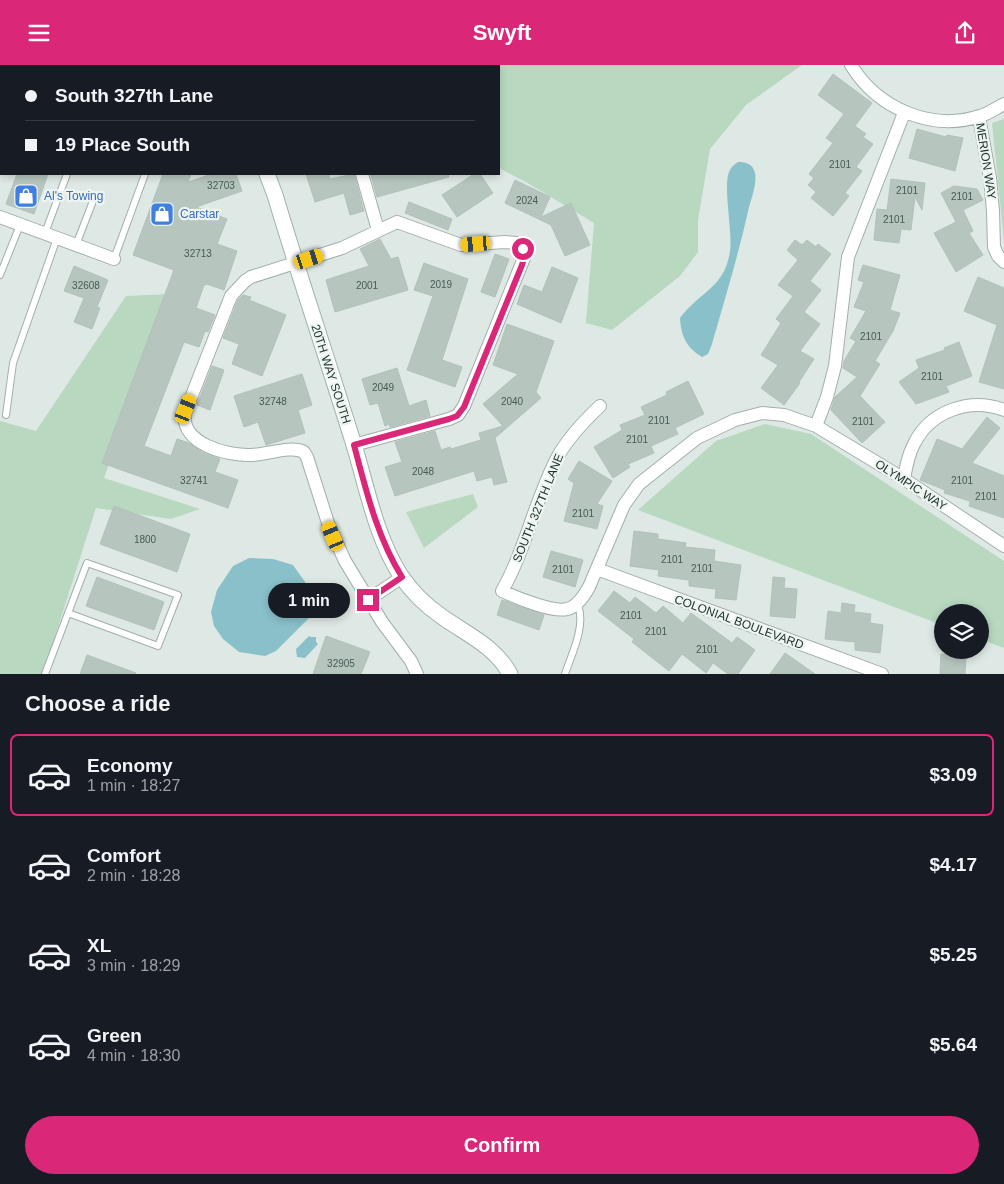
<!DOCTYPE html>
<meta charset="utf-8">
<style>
body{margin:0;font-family:Helvetica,sans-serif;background:#20242c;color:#f1f3f6;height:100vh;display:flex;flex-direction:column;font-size:19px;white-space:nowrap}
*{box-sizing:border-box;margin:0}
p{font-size:16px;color:#9ea1a6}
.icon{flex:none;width:28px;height:28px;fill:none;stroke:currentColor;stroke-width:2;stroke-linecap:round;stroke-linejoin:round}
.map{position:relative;height:609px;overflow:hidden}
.sheet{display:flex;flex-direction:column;background:#171b24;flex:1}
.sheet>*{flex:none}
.banner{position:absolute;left:0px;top:0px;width:500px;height:110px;box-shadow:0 2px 8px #0003;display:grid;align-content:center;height:110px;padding:0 25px;background:#171b24}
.fabs{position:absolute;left:934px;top:539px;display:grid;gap:10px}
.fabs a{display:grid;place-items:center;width:55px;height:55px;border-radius:50%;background:#171b24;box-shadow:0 2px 8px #0003;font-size:25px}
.end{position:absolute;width:22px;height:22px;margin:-11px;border:6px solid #db2777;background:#fff;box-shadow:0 0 0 2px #fff}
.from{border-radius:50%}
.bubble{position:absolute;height:35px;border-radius:18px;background:#171b24;box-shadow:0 2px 8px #0003;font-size:16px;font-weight:700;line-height:35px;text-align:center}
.car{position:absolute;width:15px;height:30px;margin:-15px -8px;border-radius:6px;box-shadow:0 0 4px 1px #0007;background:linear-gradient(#f5c518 24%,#345 0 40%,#f5c518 0 76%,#345 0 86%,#f5c518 0)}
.banner b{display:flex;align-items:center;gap:18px;height:48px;font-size:19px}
.banner b+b{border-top:1px solid #363941}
.banner i{width:12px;height:12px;background:#f1f3f6}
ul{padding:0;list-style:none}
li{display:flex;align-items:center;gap:15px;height:82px;margin:0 10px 8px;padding:0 15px;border:2px solid transparent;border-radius:8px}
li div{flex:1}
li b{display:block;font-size:19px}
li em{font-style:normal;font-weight:700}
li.selected{border-color:#db2777}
li>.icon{width:45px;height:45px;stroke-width:1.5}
h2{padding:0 25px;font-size:22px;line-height:60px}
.cta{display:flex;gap:10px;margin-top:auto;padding:10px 25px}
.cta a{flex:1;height:58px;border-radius:30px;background:#db2777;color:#fff;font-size:20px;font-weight:700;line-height:58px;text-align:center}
header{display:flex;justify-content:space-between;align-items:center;height:65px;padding:0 25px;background:#db2777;color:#fff;font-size:22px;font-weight:700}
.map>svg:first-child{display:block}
.green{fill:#b8d8c0}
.water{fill:#8ac0ca}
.building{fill:#b7c5bf;stroke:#b1c1ba}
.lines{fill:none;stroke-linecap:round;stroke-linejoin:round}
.lane-casing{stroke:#a2afaa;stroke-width:8}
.street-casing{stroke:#a2afaa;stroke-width:14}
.secondary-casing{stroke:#9eb3ab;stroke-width:17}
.lane{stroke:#fff;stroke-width:6}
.street{stroke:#fff;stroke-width:12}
.secondary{stroke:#fff;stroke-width:15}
.route{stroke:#db2777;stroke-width:6}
.labels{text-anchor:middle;stroke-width:4.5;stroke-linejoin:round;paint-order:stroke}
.number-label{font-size:10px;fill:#465a54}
.street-label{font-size:12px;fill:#213630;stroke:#eef5f1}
.shop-label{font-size:12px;fill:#366cbe;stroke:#eef5f1;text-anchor:start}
</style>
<header><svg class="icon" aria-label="menu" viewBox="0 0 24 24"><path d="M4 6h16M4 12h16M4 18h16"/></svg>Swyft<svg class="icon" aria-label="share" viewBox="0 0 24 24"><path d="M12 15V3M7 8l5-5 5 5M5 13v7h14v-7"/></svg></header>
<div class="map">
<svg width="1004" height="609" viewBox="0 0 1004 609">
<rect width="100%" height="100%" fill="#dee8e4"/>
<path class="green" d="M233,0H802L746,40L710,84L698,155V187L680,211L612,265L586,258L594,158L526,117L499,103V1Z
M1004,54V176L992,58Z
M170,229L104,413L200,444L171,454L96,443L43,609H0V356L36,366L126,231Z
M765,359L811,369L1004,496V583L980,574V548H942V560L638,445L716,376Z
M473,429L478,442L424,483L406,447Z"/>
<path class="water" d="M738,97C746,97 753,99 755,108C757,118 752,132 749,142C739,188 725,233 712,279L708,289L702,292C686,282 681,271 680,253C699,227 725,223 730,186C733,167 722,118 730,105C732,101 735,99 738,97Z
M249,493L273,494L293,500L313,528L314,540L309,553L276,586L265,591L239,587L223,574L214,561L211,547L217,525L233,501Z
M309,571L311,572H316V577L318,579L305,593L297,592L296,584Z"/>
<path class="building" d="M833,9L872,38L855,61L866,69L863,72L873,79L856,102L862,106L845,128L849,131L833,151L811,133L816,127L808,120L814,113L809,109L833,78L826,73L844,49L818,30Z
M917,64L946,72L947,70L963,73L955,106L909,93Z
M17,109H48L34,149L6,139Z
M163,109H191L188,117L212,109H236L242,126L196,142L227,154L217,179L237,186L224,225L207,219L206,220H204L196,243L215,250L208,267L205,266L199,282L184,277L144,381L171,391L177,374L189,378L204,388L220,394L215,407L238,415L228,443L102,398L174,205L133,190Z
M306,109H329L330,114L354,109L364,146L350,150L344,128L315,137Z
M377,109H448L449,112L377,132L371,110Z
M474,109H480L493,128L457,152L442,130Z
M891,114L925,118L922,145L915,132L911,165L901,164L899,178L874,175L877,144L887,145Z
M515,115L550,132L541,152L571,138L590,180L565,191L551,160L505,138Z
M954,121L977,124L983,135L963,145L973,166L969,168L983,190L956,207L934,168L956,157L941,128Z
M409,137L452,154L448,165L405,148Z
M380,174L391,194L398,192L408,225L335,247L326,215L369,201L360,184Z
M795,175L802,180L807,175L816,182L818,179L831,189L810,216L821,225L804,247L820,259L800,286L814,294L799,317L800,318L784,340L761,323L778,300L761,290L781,258L776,254L793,231L778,220L798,195L787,185Z
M495,189L509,194L495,232L481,227Z
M424,198L468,214L442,295L462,302L455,322L407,305L433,231L414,225Z
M863,200L900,210L890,245L900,248L893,266L875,296L880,299L860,331L885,357L862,378L831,345L835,332L857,312L843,303L844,296L856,276L850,273L866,246L854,242L864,217L858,215Z
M74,201L108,215L97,242L100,243L92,264L74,257L84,233L64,226Z
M552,202L578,213L561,258L517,239L524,220L542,227Z
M978,212L1004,223V324L979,317L997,260L964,246Z
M243,230L251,232L249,235L286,250L262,311L232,299L239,279L223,273L238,235Z
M507,259L554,276L536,327L541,333L495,373L507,417L494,420L492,412L477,416L474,406L395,431L385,402L402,397L395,377L435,366L441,385L450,382L451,384L481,375L479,368L503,361L483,339L518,309L493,300Z
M959,277L972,311L946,321L949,327L916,339L899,317L919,303L916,295L945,285L944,283Z
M212,301L224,305L210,345L197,340Z
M397,303L409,341L426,335L430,351L390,362L389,359L385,361L378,338L370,340L362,314Z
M302,309L312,340L298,345L305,368L266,380L258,357L244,362L234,331Z
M688,316L704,349L675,363L678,369L651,381L654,388L628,399L630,402L613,413L594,382L622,365L620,360L645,350L641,342L667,330L666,327Z
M987,352L1000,363L972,398L1004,411V453L969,441L970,436L944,428L945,425L920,415L937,374L962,384Z
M579,396L612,416L597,439L603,441L597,464L564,456L574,418L568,414Z
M114,441L190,469L177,507L100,479Z
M634,466L658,469V474L686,478L685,482L715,485L714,496L741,500L736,535L715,533L716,524L689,521V515L658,511L659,505L630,501Z
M551,486L583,495L575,522L543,512Z
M97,512L164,537L154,565L86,541Z
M773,512L785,513L784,523L797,524L795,553L770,551Z
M614,526L630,538L635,532L656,548L663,541L683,558L691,548L732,578L737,572L755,585L738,609H728L713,598L706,608L682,589L669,606L632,577L634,574L598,546Z
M502,535L544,550L539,565L497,550Z
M842,538L855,540L854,547L871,549L870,558L883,560L880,588L855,585V577L825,574L828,546L841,548Z
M326,571L370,587L361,609H313Z
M785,588L815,609H770Z
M941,589L966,590L965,609H940Z
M87,590L136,608L135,609H80Z"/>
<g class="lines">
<g class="lane-casing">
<path id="lane" d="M107,1L108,0
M45,168L67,109
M76,180L93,136
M114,194L145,109
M0,210L20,160
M6,350L13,298L57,173
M45,609L87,498L178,530L158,581L68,548
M565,609C572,588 587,559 577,538"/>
</g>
<g class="street-casing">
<path id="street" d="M851,0C877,43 931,67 980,51C988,49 996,43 1004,39
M35,1L36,0
M979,52L990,113L993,146L994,182L998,191L1004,197
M0,94L1,90
M362,109L378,165
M0,152L114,194
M600,341C584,356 569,372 558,391C535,434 526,484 502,526C515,532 553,548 567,544C577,542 584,531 589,522L624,440L639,419L697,373L735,355L762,348L784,350L816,361L904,414L1004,481
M816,361L827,332L835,301L848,192L904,48
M354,380L449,354L458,350L464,341L524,193L523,183L516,178L505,177L461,180L397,157L342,183L251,212L245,216L231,231L185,348C180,379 228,391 251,390C266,390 291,380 304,387L307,392L329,461L345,496L382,557L411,596L417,609
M904,414C906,402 908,390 914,379C930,346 970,332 1004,345
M597,504L882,609
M368,535L402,512"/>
</g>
<g class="secondary-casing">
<path id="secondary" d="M204,0L205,1
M267,109L275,130C300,214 328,296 354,380C367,423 376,472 401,511C412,527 425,540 441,551C466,569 495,581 510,609"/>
</g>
<use href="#lane" class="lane"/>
<use href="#street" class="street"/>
<use href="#secondary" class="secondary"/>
</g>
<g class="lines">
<path class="route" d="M368,535L402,512C377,472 366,425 354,380L449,354L457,351L464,342L522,200L524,193L523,184"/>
</g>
<defs>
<g id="shop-square" transform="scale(1.25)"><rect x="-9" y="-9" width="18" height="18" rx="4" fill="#3f7fe0" stroke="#eef5f1"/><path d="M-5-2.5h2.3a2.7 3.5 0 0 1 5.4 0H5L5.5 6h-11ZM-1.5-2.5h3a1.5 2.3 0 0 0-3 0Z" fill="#fff"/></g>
</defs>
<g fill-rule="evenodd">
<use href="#shop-square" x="26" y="131"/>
<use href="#shop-square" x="162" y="149"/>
</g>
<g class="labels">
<g class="number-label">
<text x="840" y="103">2101</text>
<text x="221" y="124">32703</text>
<text x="907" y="129">2101</text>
<text x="962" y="135">2101</text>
<text x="527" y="139">2024</text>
<text x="894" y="158">2101</text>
<text x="198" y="192">32713</text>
<text x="441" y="223">2019</text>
<text x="86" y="224">32608</text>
<text x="367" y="224">2001</text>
<text x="871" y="275">2101</text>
<text x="932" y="315">2101</text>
<text x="383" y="326">2049</text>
<text x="273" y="340">32748</text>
<text x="512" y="340">2040</text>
<text x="659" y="359">2101</text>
<text x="863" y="360">2101</text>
<text x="637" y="378">2101</text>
<text x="423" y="410">2048</text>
<text x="194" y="419">32741</text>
<text x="962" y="419">2101</text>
<text x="986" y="435">2101</text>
<text x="583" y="452">2101</text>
<text x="145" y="478">1800</text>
<text x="672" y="498">2101</text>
<text x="702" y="507">2101</text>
<text x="563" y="508">2101</text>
<text x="631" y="554">2101</text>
<text x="656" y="570">2101</text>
<text x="707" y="588">2101</text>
<text x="341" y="602">32905</text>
</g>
<g class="street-label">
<text transform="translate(986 96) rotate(81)" y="4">MERION WAY</text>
<text transform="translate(331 309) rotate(72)" y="4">20TH WAY SOUTH</text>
<text transform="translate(911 420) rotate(33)" y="4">OLYMPIC WAY</text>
<text transform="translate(538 443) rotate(-68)" y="4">SOUTH 327TH LANE</text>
<text transform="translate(739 557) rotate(20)" y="4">COLONIAL BOULEVARD</text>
</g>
<g class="shop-label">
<text x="44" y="135">Al's Towing</text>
<text x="180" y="153">Carstar</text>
</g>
</g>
</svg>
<div class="fabs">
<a><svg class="icon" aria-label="layers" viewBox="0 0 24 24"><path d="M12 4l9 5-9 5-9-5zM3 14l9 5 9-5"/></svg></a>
</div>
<i class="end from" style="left:523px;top:184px"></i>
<i class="end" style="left:368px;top:535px"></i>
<div class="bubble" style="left:268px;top:518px;width:82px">1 min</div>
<i class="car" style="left:476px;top:179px;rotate:266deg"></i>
<i class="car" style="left:309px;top:194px;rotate:72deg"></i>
<i class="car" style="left:186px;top:344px;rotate:22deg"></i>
<i class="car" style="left:333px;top:471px;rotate:337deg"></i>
<div class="banner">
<b><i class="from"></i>South 327th Lane</b>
<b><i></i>19 Place South</b>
</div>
</div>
<section class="sheet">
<h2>Choose a ride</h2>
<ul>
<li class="selected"><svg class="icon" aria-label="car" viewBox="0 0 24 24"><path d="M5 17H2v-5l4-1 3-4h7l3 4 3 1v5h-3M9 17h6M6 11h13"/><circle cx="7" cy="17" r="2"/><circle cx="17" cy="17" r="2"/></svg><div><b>Economy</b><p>1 min · 18:27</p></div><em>$3.09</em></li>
<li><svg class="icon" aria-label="car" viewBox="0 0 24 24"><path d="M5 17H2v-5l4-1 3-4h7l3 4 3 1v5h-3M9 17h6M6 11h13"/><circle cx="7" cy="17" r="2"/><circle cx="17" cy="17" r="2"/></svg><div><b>Comfort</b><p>2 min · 18:28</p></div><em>$4.17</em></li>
<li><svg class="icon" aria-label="car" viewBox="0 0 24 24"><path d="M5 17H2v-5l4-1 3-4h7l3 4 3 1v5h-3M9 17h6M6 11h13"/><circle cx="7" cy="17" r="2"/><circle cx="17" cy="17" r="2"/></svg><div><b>XL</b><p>3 min · 18:29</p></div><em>$5.25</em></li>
<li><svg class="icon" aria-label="car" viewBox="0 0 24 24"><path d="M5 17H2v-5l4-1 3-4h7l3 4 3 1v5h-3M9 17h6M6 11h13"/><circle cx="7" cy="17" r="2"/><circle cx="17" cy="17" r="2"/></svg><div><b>Green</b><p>4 min · 18:30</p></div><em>$5.64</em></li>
</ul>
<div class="cta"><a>Confirm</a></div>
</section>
